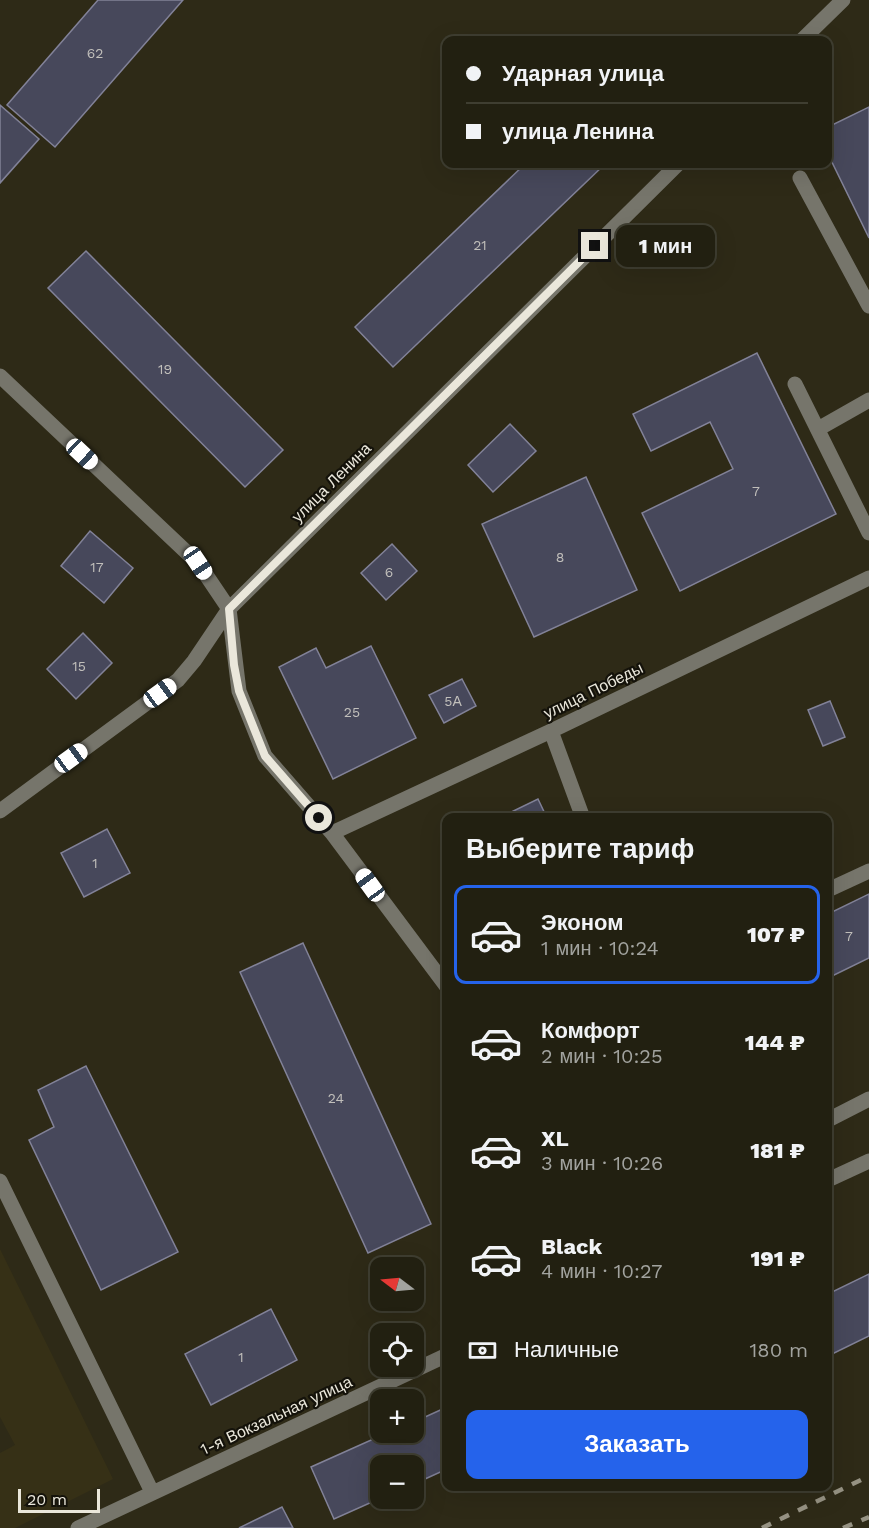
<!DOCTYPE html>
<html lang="ru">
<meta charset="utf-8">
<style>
body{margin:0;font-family:"Work Sans",sans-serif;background:#2e2d1f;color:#f1f3f6;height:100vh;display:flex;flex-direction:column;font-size:22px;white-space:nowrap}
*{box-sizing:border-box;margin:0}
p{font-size:20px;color:#a2a39f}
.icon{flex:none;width:33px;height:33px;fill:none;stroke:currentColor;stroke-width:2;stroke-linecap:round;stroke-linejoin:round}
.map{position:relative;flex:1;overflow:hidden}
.drawer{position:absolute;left:442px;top:813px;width:390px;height:678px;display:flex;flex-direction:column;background:#222011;border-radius:12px;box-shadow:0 6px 24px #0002,0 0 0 2px #3f3e31}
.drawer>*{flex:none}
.hud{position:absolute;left:442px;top:36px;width:390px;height:132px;border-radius:12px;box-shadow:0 6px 24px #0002,0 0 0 2px #3f3e31;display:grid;align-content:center;height:132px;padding:0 24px;background:#222011}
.needle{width:39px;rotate:286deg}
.controls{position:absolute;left:370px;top:1257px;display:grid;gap:12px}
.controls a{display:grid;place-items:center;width:54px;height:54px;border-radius:12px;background:#222011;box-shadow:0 6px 24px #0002,0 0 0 2px #3f3e31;font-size:30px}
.scale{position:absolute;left:18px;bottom:15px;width:82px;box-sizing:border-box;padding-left:6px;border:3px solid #eae7db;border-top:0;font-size:16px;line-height:21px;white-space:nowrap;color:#eae7db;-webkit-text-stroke:4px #14120a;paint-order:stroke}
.end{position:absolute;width:27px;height:27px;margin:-14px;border:8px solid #eae7db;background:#111;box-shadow:0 0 0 3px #111}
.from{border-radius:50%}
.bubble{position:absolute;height:42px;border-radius:12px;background:#222011;box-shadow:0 6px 24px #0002,0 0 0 2px #3f3e31;font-size:20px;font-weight:800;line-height:42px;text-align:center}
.car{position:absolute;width:18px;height:36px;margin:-18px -9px;border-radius:8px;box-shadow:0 0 4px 2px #0007;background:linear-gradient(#fff 24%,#345 0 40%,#fff 0 76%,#345 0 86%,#fff 0)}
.hud b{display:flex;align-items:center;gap:21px;height:57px;font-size:22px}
.hud b+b{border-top:2px solid #3f3e31}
.hud i{width:15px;height:15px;background:#f1f3f6}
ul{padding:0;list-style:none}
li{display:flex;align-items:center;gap:18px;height:99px;margin:0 12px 9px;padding:0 12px;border:3px solid transparent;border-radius:12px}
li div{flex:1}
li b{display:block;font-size:22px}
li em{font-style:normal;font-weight:800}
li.active{border-color:#2563eb}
li>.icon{width:54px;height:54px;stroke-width:1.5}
h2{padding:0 24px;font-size:27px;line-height:72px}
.pay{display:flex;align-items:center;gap:15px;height:66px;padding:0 24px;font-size:22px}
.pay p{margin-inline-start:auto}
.button{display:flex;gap:12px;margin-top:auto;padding:12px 24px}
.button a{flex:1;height:69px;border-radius:12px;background:#2563eb;color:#fff;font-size:24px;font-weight:800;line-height:69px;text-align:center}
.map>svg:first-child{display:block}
.built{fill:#363016}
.building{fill:#47485b;stroke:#828298;stroke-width:1.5}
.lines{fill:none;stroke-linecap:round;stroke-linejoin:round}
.minor{stroke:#76756b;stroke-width:15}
.rail{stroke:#969283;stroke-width:4.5;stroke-dasharray:10 10;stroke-linecap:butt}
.route{stroke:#eae7db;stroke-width:8}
.labels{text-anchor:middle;stroke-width:4.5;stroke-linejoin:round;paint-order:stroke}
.number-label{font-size:14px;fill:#c1bfbb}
.street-label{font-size:16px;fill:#eae7db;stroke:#14120a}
</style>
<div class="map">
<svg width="869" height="1528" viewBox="0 0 869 1528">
<rect width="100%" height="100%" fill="#2e2a17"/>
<path class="built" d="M0,1249L113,1479L15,1528H0V1453L15,1445L0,1417Z"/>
<path class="building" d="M98,0H183L55,147L7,105Z
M0,105L39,139L0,183Z
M869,107V238L828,154V127Z
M525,164H605L393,367L355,327Z
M86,251L283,450L245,487L48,288Z
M757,353L836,514L680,591L642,513L733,469L710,422L651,451L633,414Z
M510,424L536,451L493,492L468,465Z
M586,477L637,590L534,637L482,524Z
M90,531L133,568L104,603L61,566Z
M392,544L417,571L386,600L361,573Z
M83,633L112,663L76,699L47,669Z
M371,646L416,738L333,779L279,667L316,648L326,668Z
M462,679L476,706L444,723L429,695Z
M830,701L845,737L823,746L808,710Z
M538,799L547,818H499Z
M107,829L130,873L84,897L61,853Z
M869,894V958L828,978V914Z
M303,943L431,1224L368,1253L240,972Z
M86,1066L178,1252L101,1290L29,1140L54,1127L38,1090Z
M869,1274V1336L828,1356V1294Z
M271,1309L297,1360L211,1405L185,1354Z
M447,1407V1469L414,1484V1466H381V1498L334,1519L311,1467L389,1432H414V1422Z
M282,1507L293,1528H239Z"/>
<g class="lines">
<path class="minor" d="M802,40L843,0
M800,178L869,306
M0,376L198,563L229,609L239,691L265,756L332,833L447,987
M795,384L869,533
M818,429L869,400
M551,731L583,818
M0,811L178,680L194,661L229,609L678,164
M332,833L551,731L869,578
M828,890L869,871
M828,1120L869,1099
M828,1180L869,1161
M0,1181L152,1492
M78,1528L447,1355"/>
<path class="rail" d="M762,1528L869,1476
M843,1528L869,1517"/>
</g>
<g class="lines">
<path class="route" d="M319,818L265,756L239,691L234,665L229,609L595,246"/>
</g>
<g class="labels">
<g class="number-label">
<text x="95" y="58">62</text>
<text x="480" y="250">21</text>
<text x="165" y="374">19</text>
<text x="756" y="496">7</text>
<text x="560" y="562">8</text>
<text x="97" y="572">17</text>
<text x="389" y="577">6</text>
<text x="79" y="671">15</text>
<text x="453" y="706">5А</text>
<text x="352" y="717">25</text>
<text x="95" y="868">1</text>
<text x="849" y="941">7</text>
<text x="336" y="1103">24</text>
<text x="241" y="1362">1</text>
</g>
<g class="street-label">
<text transform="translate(331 482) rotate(-45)" y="6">улица Ленина</text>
<text transform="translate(593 690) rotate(-26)" y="6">улица Победы</text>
<text transform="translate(276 1415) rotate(-25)" y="6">1-я Вокзальная улица</text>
</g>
</g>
</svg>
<div class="controls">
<a><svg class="needle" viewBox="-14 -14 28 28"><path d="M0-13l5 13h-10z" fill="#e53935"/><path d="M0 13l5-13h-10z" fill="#a2a39f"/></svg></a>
<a><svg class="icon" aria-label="locate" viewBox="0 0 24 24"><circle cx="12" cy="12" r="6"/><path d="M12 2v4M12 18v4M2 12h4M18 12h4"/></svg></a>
<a>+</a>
<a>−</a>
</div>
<div class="scale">20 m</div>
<i class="end from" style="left:319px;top:818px"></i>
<i class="end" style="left:595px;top:246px"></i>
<div class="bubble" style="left:616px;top:225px;width:99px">1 мин</div>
<i class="car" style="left:82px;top:454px;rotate:133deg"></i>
<i class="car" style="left:198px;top:563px;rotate:146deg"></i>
<i class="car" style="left:160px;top:693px;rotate:54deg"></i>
<i class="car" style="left:71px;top:758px;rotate:54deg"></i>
<i class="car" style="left:370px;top:885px;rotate:324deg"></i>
<div class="hud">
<b><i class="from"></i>Ударная улица</b>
<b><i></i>улица Ленина</b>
</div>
<section class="drawer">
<h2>Выберите тариф</h2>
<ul>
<li class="active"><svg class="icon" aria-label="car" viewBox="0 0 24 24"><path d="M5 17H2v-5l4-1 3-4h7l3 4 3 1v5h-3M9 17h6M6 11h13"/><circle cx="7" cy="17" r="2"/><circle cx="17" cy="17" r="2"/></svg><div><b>Эконом</b><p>1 мин · 10:24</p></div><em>107 ₽</em></li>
<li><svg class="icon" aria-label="car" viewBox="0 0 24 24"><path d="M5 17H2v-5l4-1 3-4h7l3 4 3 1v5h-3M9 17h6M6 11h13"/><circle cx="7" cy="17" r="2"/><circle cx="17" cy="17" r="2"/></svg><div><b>Комфорт</b><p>2 мин · 10:25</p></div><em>144 ₽</em></li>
<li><svg class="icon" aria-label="car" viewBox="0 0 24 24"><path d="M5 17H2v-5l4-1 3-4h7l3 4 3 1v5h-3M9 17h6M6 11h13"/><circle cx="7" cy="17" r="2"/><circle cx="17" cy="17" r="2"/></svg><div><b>XL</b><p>3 мин · 10:26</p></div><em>181 ₽</em></li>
<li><svg class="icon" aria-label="car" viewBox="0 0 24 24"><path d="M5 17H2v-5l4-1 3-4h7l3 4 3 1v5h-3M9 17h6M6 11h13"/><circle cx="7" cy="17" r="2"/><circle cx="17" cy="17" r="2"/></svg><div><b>Black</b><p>4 мин · 10:27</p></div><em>191 ₽</em></li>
</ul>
<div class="pay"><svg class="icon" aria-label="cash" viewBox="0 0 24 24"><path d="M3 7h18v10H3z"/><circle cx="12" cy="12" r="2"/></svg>Наличные<p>180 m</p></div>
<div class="button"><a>Заказать</a></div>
</section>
</div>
